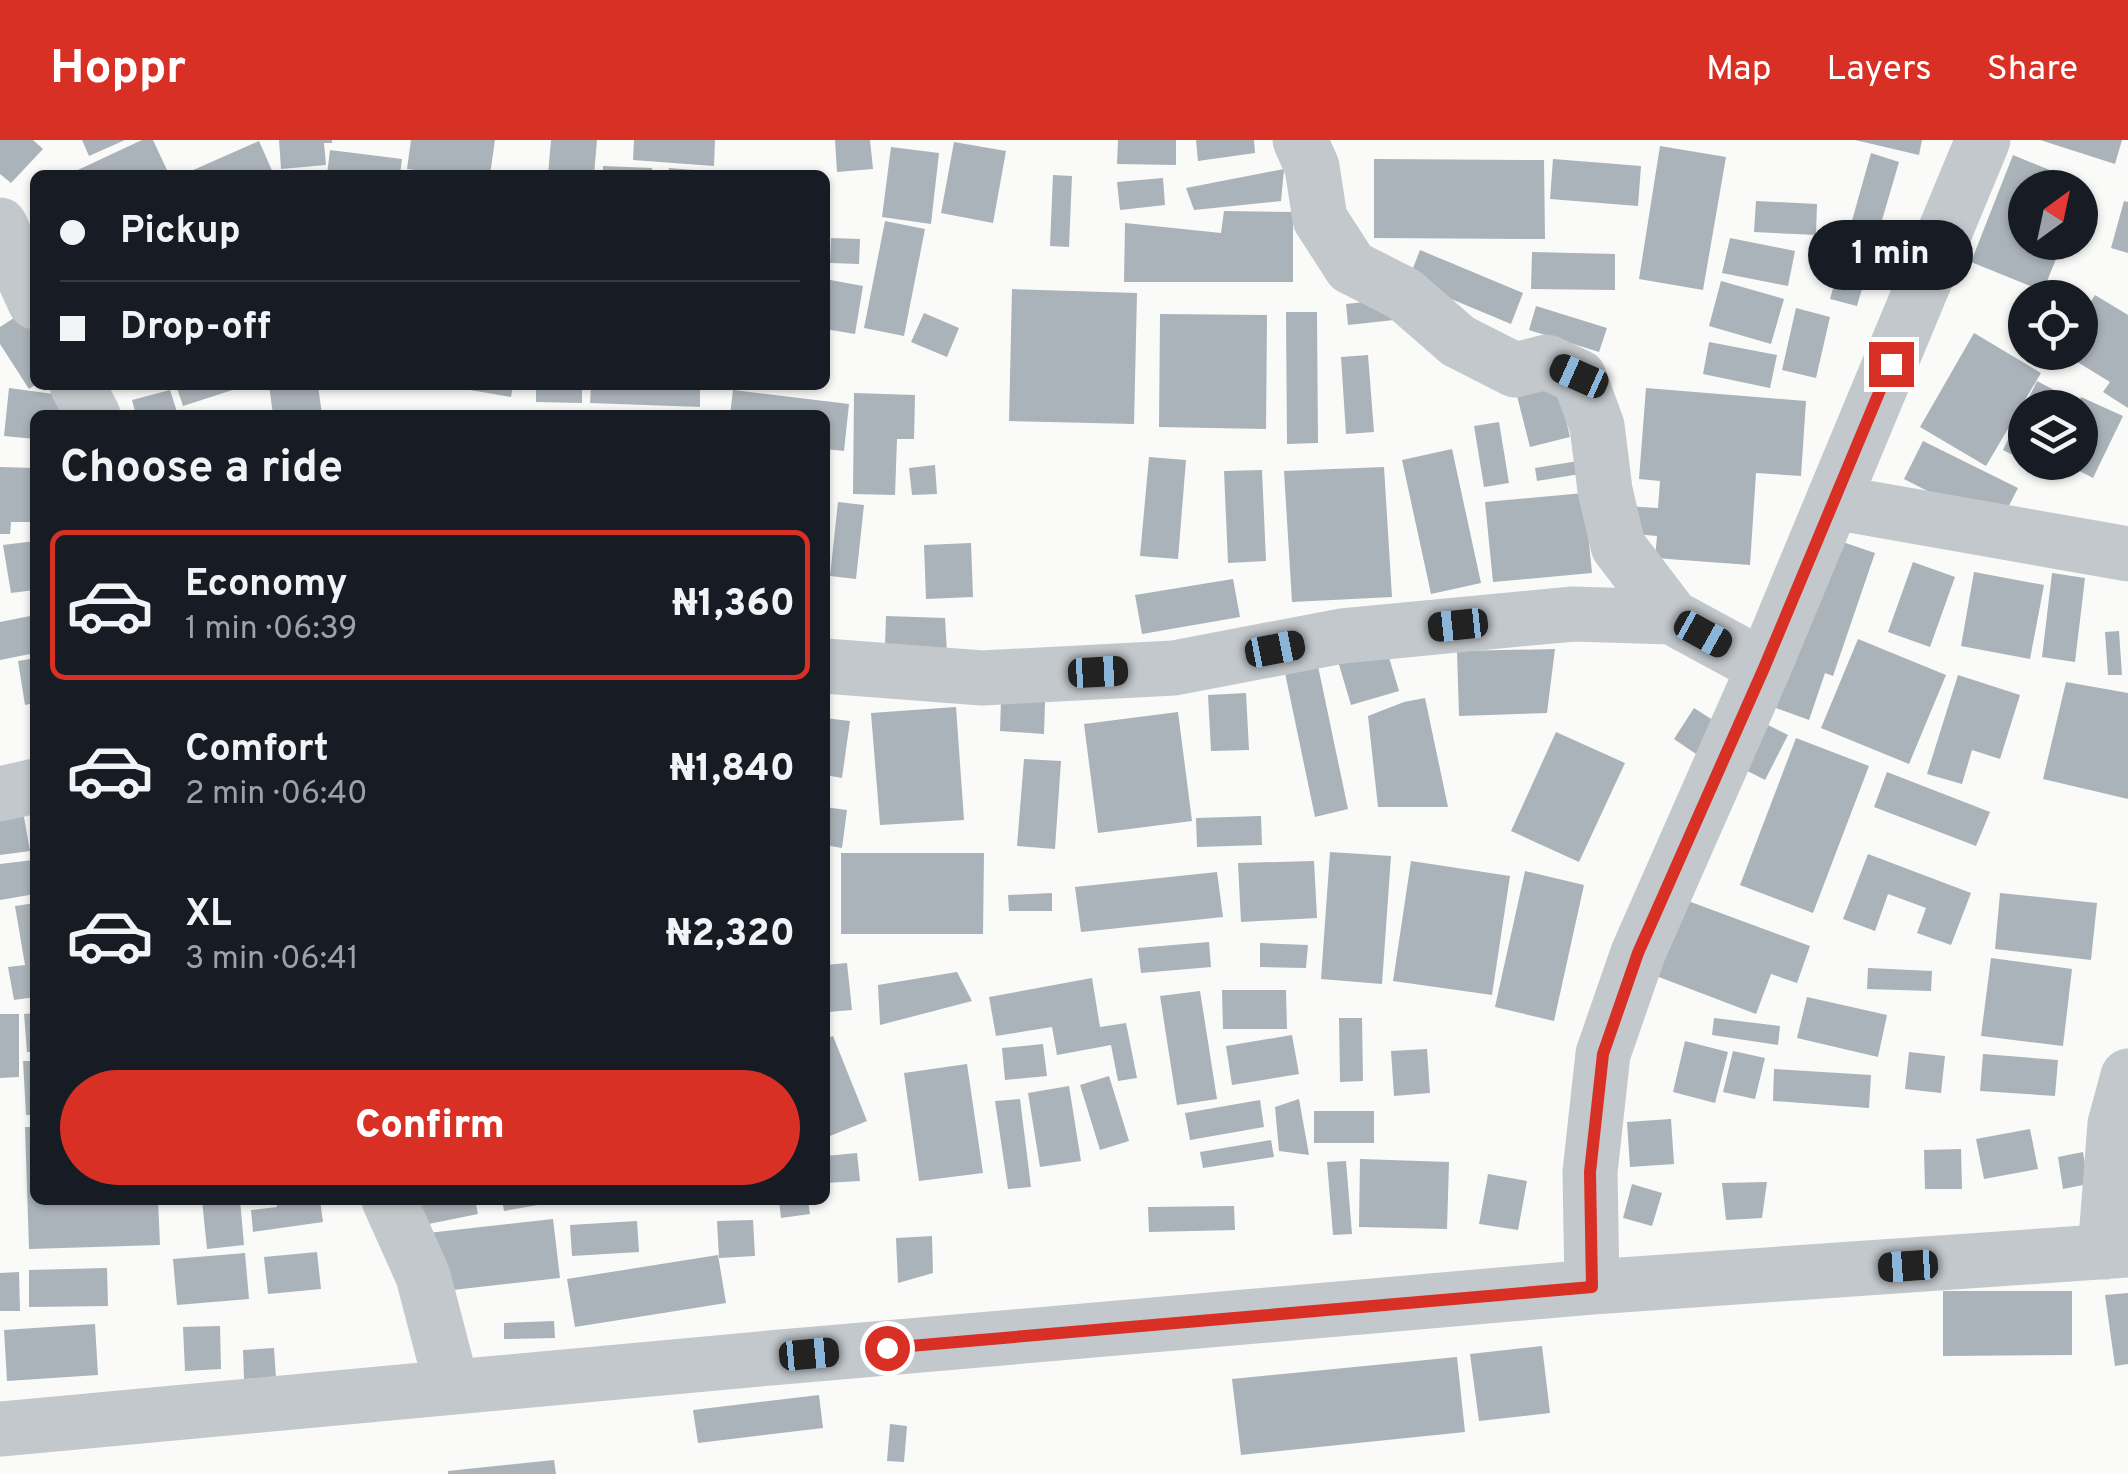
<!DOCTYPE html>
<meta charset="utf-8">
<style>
body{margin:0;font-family:Overpass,sans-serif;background:#20242c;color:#f1f3f6;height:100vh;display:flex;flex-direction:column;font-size:38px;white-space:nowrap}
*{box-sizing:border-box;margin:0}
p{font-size:32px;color:#9ea1a6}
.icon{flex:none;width:55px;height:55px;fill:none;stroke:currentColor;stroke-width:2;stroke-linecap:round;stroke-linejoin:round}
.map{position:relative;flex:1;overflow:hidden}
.sheet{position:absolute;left:30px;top:270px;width:800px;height:795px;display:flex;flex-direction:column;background:#171b24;border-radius:15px;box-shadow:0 2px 8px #0004}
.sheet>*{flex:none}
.banner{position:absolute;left:30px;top:30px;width:800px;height:220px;border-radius:15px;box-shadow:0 2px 8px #0004;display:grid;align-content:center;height:220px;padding:0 30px;background:#171b24}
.needle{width:65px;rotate:33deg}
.controls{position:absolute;left:2008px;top:30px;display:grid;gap:20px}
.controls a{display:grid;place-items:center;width:90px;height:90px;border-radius:50%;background:#171b24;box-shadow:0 2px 8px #0004;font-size:50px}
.end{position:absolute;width:45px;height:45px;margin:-22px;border:12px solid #d93025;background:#fff;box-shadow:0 0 0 5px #fff}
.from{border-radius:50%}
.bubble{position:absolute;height:70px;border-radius:35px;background:#171b24;box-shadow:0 2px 8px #0004;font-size:32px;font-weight:800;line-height:70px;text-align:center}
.car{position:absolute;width:30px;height:60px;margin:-30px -15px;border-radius:12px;box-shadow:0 0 8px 2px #0007;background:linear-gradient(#222 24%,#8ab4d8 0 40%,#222 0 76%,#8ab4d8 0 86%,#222 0)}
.banner b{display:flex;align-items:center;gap:35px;height:95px;font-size:38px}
.banner b+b{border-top:2px solid #363941}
.banner i{width:25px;height:25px;background:#f1f3f6}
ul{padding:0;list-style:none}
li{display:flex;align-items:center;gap:30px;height:150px;margin:0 20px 15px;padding:0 10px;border:5px solid transparent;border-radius:15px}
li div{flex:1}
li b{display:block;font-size:38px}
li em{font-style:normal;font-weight:800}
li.active{border-color:#d93025}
li>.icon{width:90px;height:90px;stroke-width:1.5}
h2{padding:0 30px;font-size:45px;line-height:120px}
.action{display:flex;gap:20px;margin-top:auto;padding:20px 30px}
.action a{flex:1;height:115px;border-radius:60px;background:#d93025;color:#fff;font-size:40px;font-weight:800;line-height:115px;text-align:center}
header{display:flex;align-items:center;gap:60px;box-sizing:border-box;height:140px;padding:0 50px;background:#d93025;color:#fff}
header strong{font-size:48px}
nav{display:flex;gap:55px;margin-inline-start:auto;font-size:35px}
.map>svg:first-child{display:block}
.building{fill:#aab3b9}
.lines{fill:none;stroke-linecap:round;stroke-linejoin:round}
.minor{stroke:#c3c8cc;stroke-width:55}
.route{stroke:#d93025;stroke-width:12}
</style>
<header>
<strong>Hoppr</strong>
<nav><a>Map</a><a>Layers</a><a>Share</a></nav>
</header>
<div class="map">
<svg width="2128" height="1334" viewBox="0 0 2128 1334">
<rect width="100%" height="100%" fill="#fafaf8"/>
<path class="building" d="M0,0H33L43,9L11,43L0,34Z
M82,0H125L89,16Z
M142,0H153L167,30L157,35H67Z
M279,0H332V3H324L326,25L281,29Z
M411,0H495L490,35H449L407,29Z
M551,0H597L594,35H548Z
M634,0H715L714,26L633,20Z
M835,0H870L873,29L837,32Z
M1118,0H1176V25L1117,24Z
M1196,0H1254L1255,13L1198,21Z
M1855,0H1922L1919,15Z
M2040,0H2122L2115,24Z
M259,1L274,35H182Z
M954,2L1006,11L993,83L941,73Z
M1660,6L1726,17L1703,150L1639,139Z
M891,7L939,13L931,84L882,77Z
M330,10L402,19L400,35H327Z
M1871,13L1899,22L1857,166L1830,159Z
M2013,15L2086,45L2080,59V48H2025V102H2063L2043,151L1971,122Z
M1374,19L1544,20L1545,99L1374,98Z
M1553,19L1641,26L1638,66L1550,59Z
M603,26L652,28V35H603Z
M669,28L720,32V35H668Z
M1284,29L1281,61L1194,70L1186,48Z
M1053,35L1072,36L1069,107L1050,106Z
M1163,38L1165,65L1120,70L1117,42Z
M1756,61L1817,64L1816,95L1754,92Z
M2124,61L2128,62V113L2111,108Z
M1224,71L1293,72V142H1124L1125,83L1221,93Z
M885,81L925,89L904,196L864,188Z
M831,98L860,99L859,124L830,123Z
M1730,98L1795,111L1788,146L1722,133Z
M1420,110L1523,153L1511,184L1408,141Z
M1532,112L1615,114V150L1531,149Z
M825,139L863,146L855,194L825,189Z
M1721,141L1784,159L1771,204L1709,186Z
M1012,149L1137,153L1134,284L1009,281Z
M2095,155L2128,175V268L2103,252L2110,242L2061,212H2080V179Z
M1391,159L1394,180L1348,185L1346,164Z
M1536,166L1607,188L1599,212L1529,190Z
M1796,168L1830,177L1816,238L1782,230Z
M23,172L35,191V245L29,249L0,204V187Z
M1286,172H1317L1318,303L1287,304Z
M924,173L959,188L947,217L911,202Z
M1160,174L1267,175L1266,289L1159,287Z
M1974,193L2041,233L1986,326L1920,287Z
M1709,202L1777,215L1770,248L1703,234Z
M1368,215L1374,292L1346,294L1341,217Z
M1556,238L1570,297L1530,307L1515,248Z
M2037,241L2073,260L2069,268H2025V321L2003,310Z
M176,245H244L245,246L183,266Z
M269,245H318L322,275H273Z
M471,245H513L511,257L470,250Z
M536,245H582V263L536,262Z
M591,245H700V267L590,263Z
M9,248L68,256L66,275H35V299L4,296Z
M1646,248L1806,261L1801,336L1756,333L1750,425L1655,418L1657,396L1624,393L1625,366L1658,368L1660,341L1639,339Z
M170,250L178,275H136L132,260Z
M733,250L849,264L844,311L825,309V275H730Z
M854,253L915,255L914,299H897L895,355L853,354Z
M2081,257L2123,276L2093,338L2062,322H2080V268H2076Z
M1499,282L1509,343L1484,347L1474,286Z
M1923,301L2018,348L1998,387L1904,339Z
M1452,309L1481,443L1431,454L1402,320Z
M1149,317L1186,320L1178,419L1140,416Z
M1590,319L1592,332L1537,341L1535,328Z
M935,325L937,354L912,355L909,328Z
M0,327L35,328V382H11L10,394H0Z
M1384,327L1392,457L1292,462L1284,331Z
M1262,330L1266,421L1228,423L1224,331Z
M1584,353L1592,433L1493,442L1485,362Z
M838,362L864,365L856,439L830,436Z
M1834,399L1875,413L1833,536L1825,533L1809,580L1776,568Z
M35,401V450L11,453L3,405Z
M971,403L973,457L926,459L924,405Z
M1913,422L1955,437L1930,507L1888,492Z
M1974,432L2044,445L2030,519L1961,506Z
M2052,433L2085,438L2075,522L2042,517Z
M1233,439L1240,477L1142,494L1135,455Z
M35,475V513L0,520V482Z
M886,476L945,478L947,513L885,505Z
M2119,491L2122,535H2108L2105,492Z
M1858,499L1946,535L1909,624L1821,588Z
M1385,504L1399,551L1351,565L1337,518Z
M1555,509L1547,573L1459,576L1457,511Z
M35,518V563L25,565L18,521Z
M1318,526L1348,669L1315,677L1285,533Z
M1958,535L2020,555L2000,619L1972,610L1962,644L1927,634Z
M2066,542L2128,553V659L2043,639Z
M1246,553L1249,610L1211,611L1208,555Z
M1425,558L1448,667H1378L1368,576L1404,562Z
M1001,559L1045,562L1044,594L1000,591Z
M956,567L964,680L880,685L871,573Z
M1694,568L1716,582L1696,614L1674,599Z
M1178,572L1192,681L1098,693L1084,584Z
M825,578L850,581L842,638L825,635Z
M1760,581L1788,595L1765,640L1738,626Z
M1556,592L1625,623L1579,722L1511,691Z
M1796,598L1869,626L1813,773L1740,745Z
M1024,619L1061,621L1055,709L1017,706Z
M1887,632L1990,672L1976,706L1874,667Z
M22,666L30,711L0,715V669Z
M825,667L847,670L842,708L825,705Z
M1261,676L1262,705L1197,707L1196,678Z
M1330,712L1391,716L1382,844L1321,839Z
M841,713H984L983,794H841Z
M1868,714L1971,753L1951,805L1917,793L1926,768L1888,754L1875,791L1843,779Z
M33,720L35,754L0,760V724Z
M1314,721L1317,778L1241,782L1238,723Z
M1411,721L1510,736L1492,855L1393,841Z
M1525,731L1584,745L1554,881L1495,867Z
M1217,732L1223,777L1081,792L1075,747Z
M1052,753V771H1009L1008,755Z
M2000,753L2097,763L2091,820L1995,809Z
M1680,758L1810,806L1797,843L1771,834L1756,874L1651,834Z
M35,763V857L14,860L8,827L25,825L15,766Z
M1209,802L1211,827L1141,833L1138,808Z
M1260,803L1308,805L1306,828L1260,827Z
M1991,818L2072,829L2063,906L1981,896Z
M847,823L852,870L828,872L825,825Z
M1868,828L1932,831L1931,851L1867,849Z
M957,832L972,861L880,885L878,845Z
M1092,838L1100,887L1126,883L1137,938L1118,941L1111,905L1057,915L1052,887L996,896L989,857Z
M1222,850H1286L1287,889H1223Z
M1200,851L1217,959L1177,965L1160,856Z
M1807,857L1887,875L1878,917L1797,898Z
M35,873V912H27L24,874Z
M0,874H19V937L0,938Z
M1339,878H1362L1363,941L1340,942Z
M1714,878L1780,886L1778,905L1712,895Z
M1292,895L1299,934L1232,945L1226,906Z
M833,896L867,981L825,998V899Z
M1685,901L1728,912L1715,963L1673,952Z
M1043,904L1047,936L1005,940L1002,908Z
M1427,909L1430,953L1394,956L1391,911Z
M1733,911L1765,918L1755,959L1723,952Z
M1909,912L1945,916L1941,953L1905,949Z
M1983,914L2058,920L2055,956L1980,951Z
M23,921H35V975H26Z
M967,924L983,1033L919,1041L904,933Z
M1774,929L1871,935L1869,968L1773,961Z
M1109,936L1129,1001L1100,1010L1080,945Z
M1069,946L1081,1021L1040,1027L1028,953Z
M1020,959L1031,1047L1008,1049L995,961Z
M1299,959L1309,1015L1279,1011L1275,967Z
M1260,960L1264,987L1190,1000L1185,973Z
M1314,971H1374V1003H1314Z
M1671,979L1674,1024L1630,1027L1627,982Z
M25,987H35V1060H158L160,1105L29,1109Z
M2030,989L2038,1029L1984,1039L1976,999Z
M1271,1000L1274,1017L1203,1028L1200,1012Z
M1961,1009L1962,1049H1925L1924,1010Z
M2083,1012L2088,1044L2063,1049L2058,1017Z
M857,1013L860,1041L825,1043V1016Z
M1360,1019L1449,1022L1447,1089L1359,1087Z
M1346,1021L1352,1094L1333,1095L1327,1022Z
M1488,1034L1527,1041L1518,1090L1479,1084Z
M1767,1042L1762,1078L1726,1080L1722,1043Z
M1632,1044L1662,1053L1652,1086L1623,1078Z
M202,1060H240L244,1105L207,1109Z
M276,1060H320L323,1082L253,1092L251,1070L277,1067Z
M408,1060H475L478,1074L414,1087Z
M502,1060H554L555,1062L504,1071Z
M779,1060H808L810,1074L781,1078Z
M1234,1066L1235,1090L1149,1092L1148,1067Z
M553,1079L560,1138L435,1152L428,1093Z
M753,1080L755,1116L719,1118L717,1081Z
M637,1081L639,1112L572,1116L570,1085Z
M932,1096L933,1133L898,1143L896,1098Z
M317,1112L321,1149L268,1154L264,1117Z
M245,1113L249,1159L177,1165L173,1119Z
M718,1115L726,1163L575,1187L567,1139Z
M107,1128L108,1166L29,1167V1130Z
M19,1132L20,1171H0V1133Z
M1943,1151H2072V1215L1943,1216Z
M2128,1153V1224L2115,1226L2105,1155Z
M554,1181L555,1198L504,1199V1183Z
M95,1184L98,1235L7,1241L4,1190Z
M220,1186L221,1229L185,1231L183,1187Z
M1542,1206L1550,1273L1479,1281L1470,1214Z
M274,1208L276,1238L244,1239L243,1210Z
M1457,1217L1465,1292L1241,1315L1232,1239Z
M819,1255L823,1288L698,1303L693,1270Z
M890,1284L907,1286L904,1322L887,1321Z
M554,1320L556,1334H448V1331Z"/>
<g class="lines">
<path class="minor" d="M1300,0L1312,27L1320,79L1351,127L1404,154L1458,201L1515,230L1547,222L1579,237L1597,286L1605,350L1618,406L1672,477L1764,527
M0,85L35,162
M77,245L93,275
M1833,362L2128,414
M825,526L982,538L1174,528L1342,496L1573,474L1672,477
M0,654L35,646
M389,1060L423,1136L452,1247
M2105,1112L2115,984L2128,936
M1592,1147L1590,1032L1603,914L1638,813L1764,527L1983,0
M0,1289L770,1218L1592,1147L2128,1110"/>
</g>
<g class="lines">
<path class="route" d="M887,1208L1592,1147L1590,1032L1603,914L1638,813L1764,528L1891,224"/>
</g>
</svg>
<div class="controls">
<a><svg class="needle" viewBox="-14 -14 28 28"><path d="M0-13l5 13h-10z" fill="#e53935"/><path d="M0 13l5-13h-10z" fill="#9ea1a6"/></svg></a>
<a><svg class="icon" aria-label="locate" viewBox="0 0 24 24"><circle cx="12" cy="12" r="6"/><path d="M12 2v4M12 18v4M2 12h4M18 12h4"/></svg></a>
<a><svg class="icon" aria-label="layers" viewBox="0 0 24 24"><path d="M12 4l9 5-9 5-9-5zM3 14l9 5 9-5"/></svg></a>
</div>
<i class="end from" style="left:887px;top:1208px"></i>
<i class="end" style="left:1891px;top:224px"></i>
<div class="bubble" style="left:1808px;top:80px;width:165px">1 min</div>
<i class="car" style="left:1579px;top:236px;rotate:294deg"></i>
<i class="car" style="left:1458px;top:485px;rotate:264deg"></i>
<i class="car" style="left:1703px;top:494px;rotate:119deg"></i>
<i class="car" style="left:1275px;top:509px;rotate:79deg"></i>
<i class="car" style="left:1098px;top:532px;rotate:87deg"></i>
<i class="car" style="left:1908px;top:1126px;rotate:266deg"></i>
<i class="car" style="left:809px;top:1214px;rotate:85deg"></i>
<div class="banner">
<b><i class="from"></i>Pickup</b>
<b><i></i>Drop-off</b>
</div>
<section class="sheet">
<h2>Choose a ride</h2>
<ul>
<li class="active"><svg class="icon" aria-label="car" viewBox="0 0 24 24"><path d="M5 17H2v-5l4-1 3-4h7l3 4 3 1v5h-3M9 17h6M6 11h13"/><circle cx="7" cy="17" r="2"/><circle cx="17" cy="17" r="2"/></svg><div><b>Economy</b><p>1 min · 06:39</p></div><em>₦1,360</em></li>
<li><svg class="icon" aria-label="car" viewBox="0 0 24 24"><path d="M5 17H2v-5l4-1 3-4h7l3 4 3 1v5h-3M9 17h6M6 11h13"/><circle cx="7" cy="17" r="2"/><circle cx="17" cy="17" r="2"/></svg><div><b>Comfort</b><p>2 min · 06:40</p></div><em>₦1,840</em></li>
<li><svg class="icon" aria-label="car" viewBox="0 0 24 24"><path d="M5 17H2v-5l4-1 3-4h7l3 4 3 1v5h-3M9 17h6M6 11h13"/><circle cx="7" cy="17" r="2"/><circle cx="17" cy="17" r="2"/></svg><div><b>XL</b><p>3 min · 06:41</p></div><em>₦2,320</em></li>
</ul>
<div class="action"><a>Confirm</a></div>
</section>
</div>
